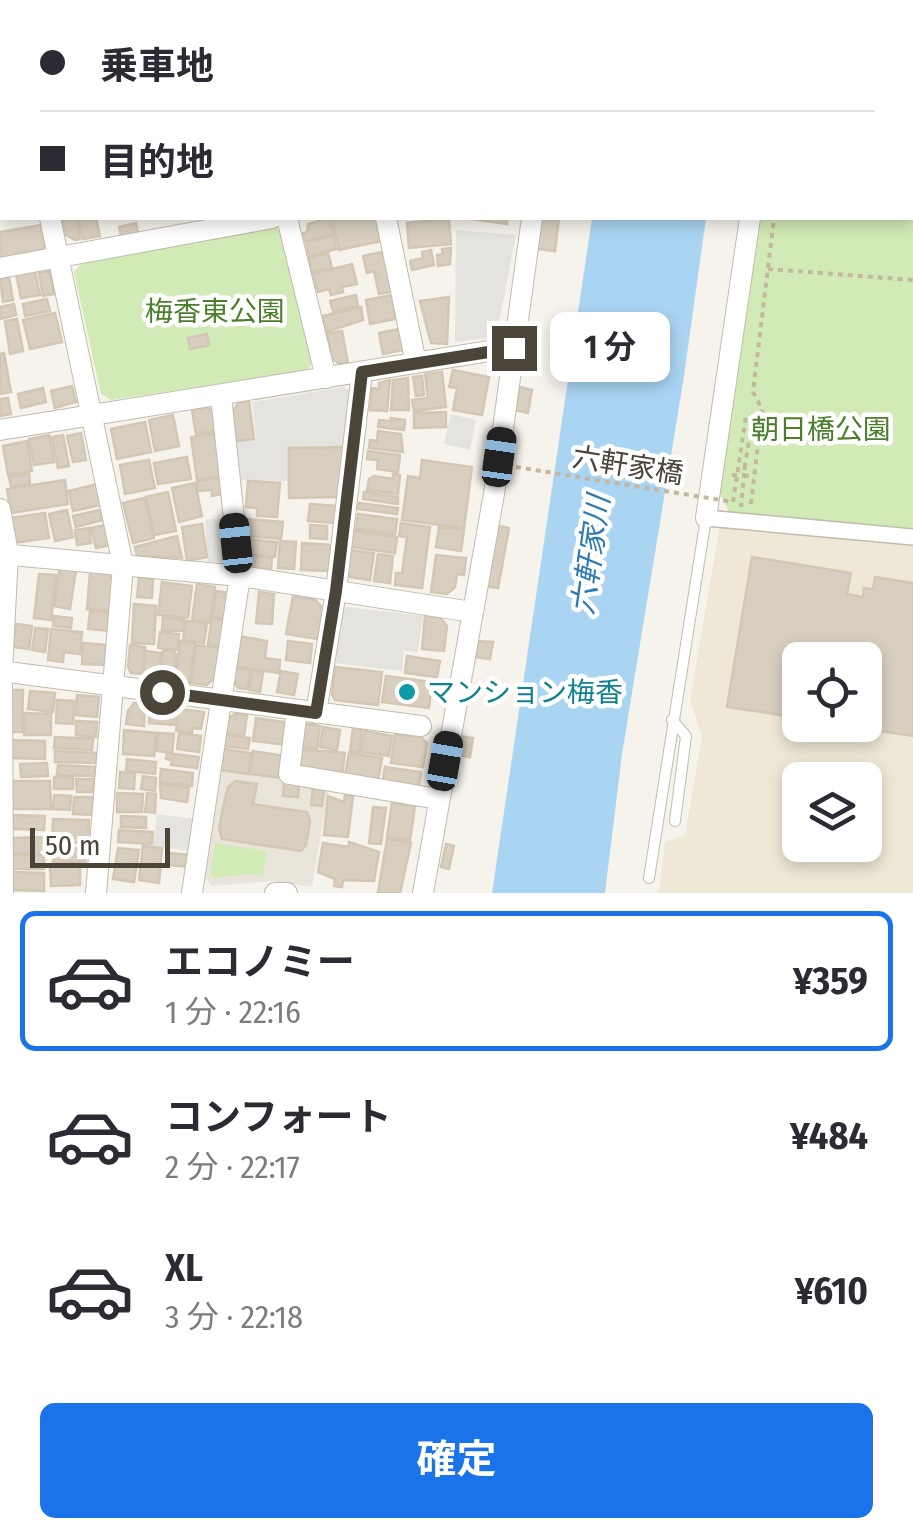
<!DOCTYPE html>
<html lang="ja">
<meta charset="utf-8">
<style>
body{margin:0;font-family:"Fira Sans Condensed","Noto Sans JP",sans-serif;background:#f7f7f7;color:#2b2b33;height:100vh;display:flex;flex-direction:column;font-size:38px;white-space:nowrap}
*{box-sizing:border-box;margin:0}
p{font-size:32px;color:#7c7c81}
.icon{flex:none;width:55px;height:55px;fill:none;stroke:currentColor;stroke-width:2;stroke-linecap:round;stroke-linejoin:round}
.map{position:relative;height:893px;overflow:hidden}
.sheet{display:flex;flex-direction:column;background:#fff;flex:1}
.sheet>*{flex:none}
.top-card{position:absolute;left:0px;top:0px;width:915px;height:220px;box-shadow:0 5px 15px #0003;display:grid;align-content:center;height:220px;padding:0 40px;background:#fff}
.buttons{position:absolute;left:782px;top:642px;display:grid;gap:20px}
.buttons a{display:grid;place-items:center;width:100px;height:100px;border-radius:15px;background:#fff;box-shadow:0 5px 15px #0003;font-size:50px}
.scale{position:absolute;left:30px;bottom:25px;width:140px;box-sizing:border-box;padding-left:10px;border:5px solid #4b4439;border-top:0;font-size:28px;line-height:35px;white-space:nowrap;color:#4b4439;-webkit-text-stroke:8px #fff;paint-order:stroke}
.end{position:absolute;width:45px;height:45px;margin:-22px;border:12px solid #4b4439;background:#fff;box-shadow:0 0 0 5px #fff}
.from{border-radius:50%}
.bubble{position:absolute;height:70px;border-radius:15px;background:#fff;box-shadow:0 5px 15px #0003;font-size:32px;font-weight:700;line-height:70px;text-align:center}
.car{position:absolute;width:30px;height:60px;margin:-30px -15px;border-radius:12px;box-shadow:0 0 8px 2px #0007;background:linear-gradient(#222 24%,#8ab4d8 0 40%,#222 0 76%,#8ab4d8 0 86%,#222 0)}
.top-card b{display:flex;align-items:center;gap:35px;height:95px;font-size:38px}
.top-card b+b{border-top:2px solid #e1e1e2}
.top-card i{width:25px;height:25px;background:#2b2b33}
ul{padding:18px 0 0;list-style:none}
li{display:flex;align-items:center;gap:30px;height:140px;margin:0 20px 15px;padding:0 20px;border:5px solid transparent;border-radius:15px}
li div{flex:1}
li b{display:block;font-size:38px}
li em{font-style:normal;font-weight:700}
li.active{border-color:#1a73e8}
li>.icon{width:90px;height:90px;stroke-width:1.5}
.button{display:flex;gap:20px;margin-top:auto;padding:20px 40px}
.button a{flex:1;height:115px;border-radius:15px;background:#1a73e8;color:#fff;font-size:40px;font-weight:700;line-height:115px;text-align:center}
.map>svg:first-child{display:block}
.residential{fill:#eae5da}
.education{fill:#efe8d6;fill-rule:evenodd}
.green{fill:#d2eab5}
.parking{fill:#e5e3e0}
.water{fill:#a9d4f2}
.building{fill:#d8cfc1;stroke:#d3c7b4;stroke-width:2.5}
.lines{fill:none;stroke-linecap:round;stroke-linejoin:round}
.service-casing{stroke:#c2bbae;stroke-width:12}
.pedestrian-casing{stroke:#c2bbae;stroke-width:18}
.minor-casing{stroke:#c2bbae;stroke-width:22}
.path{stroke:#c4b79f;stroke-width:4;stroke-dasharray:5 5;stroke-linecap:butt}
.service{stroke:#fff;stroke-width:10}
.pedestrian{stroke:#fff;stroke-width:15}
.minor{stroke:#fff;stroke-width:20}
.path-bridge{stroke:#c4b79f;stroke-width:4;stroke-dasharray:5 5;stroke-linecap:butt}
.route{stroke:#4b4439;stroke-width:12}
.culture-dot{fill:#0f9aa8;stroke:#fff;stroke-width:4}
.labels{text-anchor:middle;stroke-width:9;stroke-linejoin:round;paint-order:stroke}
.park-label{font-size:28px;fill:#4a7f2a;stroke:#fff}
.street-label{font-size:28px;fill:#4b4439;stroke:#fff}
.culture-label{font-size:28px;fill:#0d838f;stroke:#fff;text-anchor:start}
.water-label{font-size:30px;font-style:italic;fill:#2e7ab2;stroke:#fff}
</style>
<div class="map">
<svg width="913" height="893" viewBox="0 0 913 893">
<rect width="100%" height="100%" fill="#f6f3ec"/>
<path class="residential" d="M219,771L329,786L312,887L272,881L212,886L204,876Z"/>
<path class="education" d="M720,525L913,543V893H659L665,842L685,835L702,736L690,700ZM800,660H865V725H800ZM800,780H865V845H800Z"/>
<path class="green" d="M913,46V534L731,516L718,489L736,382L757,218H912Z
M274,227L285,233L314,360L308,370L111,400L101,394L74,272L81,264Z
M215,843L267,851L263,876L249,874L215,878L210,874Z"/>
<path class="parking" d="M456,230L516,235L496,337L455,342Z
M344,387L353,394L337,497L289,498L288,481L240,480L236,442L256,439L252,402Z
M451,414L476,420L470,450L444,444Z
M225,517L229,555L221,562H208L205,520Z
M347,607L423,616L418,652L404,651L402,671L334,663L340,609Z
M157,814L195,819L190,851L153,846Z"/>
<path class="water" d="M592,218H706L684,376L622,754L605,893H492Z"/>
<path class="building" d="M851,0H913V9L912,2Z
M62,218H76L80,239L75,240L66,235Z
M78,218H96L100,236L83,239Z
M329,218L333,234L305,241L303,233L307,232L308,224Z
M332,218H376L381,241L339,250Z
M465,218H507V224Z
M541,218H559L555,251L537,249Z
M449,219L451,244L409,248L407,223Z
M136,223L138,232L121,236L119,227Z
M41,225L45,246L40,251L0,258V232Z
M333,235L336,249L309,256L306,242Z
M451,248L450,264L438,266L437,255L443,254L442,249Z
M431,250L434,265L412,270L410,261L423,258L422,252Z
M387,251L395,291L379,294L374,271L367,273L363,256Z
M328,253L332,268L312,272L309,258Z
M352,264L357,284L342,287L343,292L331,295L329,289L318,292L313,274Z
M35,271L40,295L21,298L16,274Z
M49,271L54,294L43,296L39,273Z
M9,277L13,300L3,302L0,279Z
M356,295L358,306L333,311L330,301Z
M392,295L395,319L370,324L366,300Z
M449,297L447,344L431,343L420,301Z
M47,299L50,311L25,316L23,304Z
M14,304L16,315L0,319V307Z
M361,307L363,320L326,332L323,316Z
M55,313L62,342L30,349L23,320Z
M17,319L23,351L10,354L5,321Z
M399,329L403,350L383,354L379,333Z
M342,331L348,363L340,364L332,359L327,334Z
M207,334L209,345L190,349L188,338Z
M4,353L11,392L0,394V354Z
M453,370L489,377L482,415L453,410L457,388L449,387Z
M442,372L446,407L414,411L412,400L428,398L425,374Z
M422,376L424,395L416,396L413,377Z
M408,378L409,410H391L393,380Z
M390,380L387,411L370,410L372,388L379,389V383Z
M72,386L76,402L55,408L51,391Z
M520,387L532,390L528,413L515,410Z
M43,388L46,402L21,408L18,394Z
M8,398L11,414L0,416V399Z
M249,401L254,439L236,441L232,412L239,402Z
M208,408L215,413L217,431L196,434L192,410Z
M446,412V427L414,428V413Z
M173,415L179,446L155,451L149,420Z
M391,418L405,420L404,430L378,427L379,420L391,421Z
M145,422L151,452L117,459L111,429Z
M378,431L401,434L403,452L369,448L370,440L377,441Z
M81,433L86,460L73,462L67,436Z
M215,434L222,476L197,480L191,437Z
M49,435L54,462L34,465L29,439Z
M63,435L69,466L58,468L52,437Z
M27,441L32,471L8,475L3,446Z
M346,447L337,497L289,498V448Z
M368,451L400,455L398,472L377,469L378,460L367,459Z
M187,457L191,479L158,484L154,463Z
M149,460L155,488L125,494L120,465Z
M422,460L472,467L464,528L402,520L408,476L420,478Z
M29,474L30,484L11,487L9,477Z
M393,474L400,475L398,494L367,490L369,479L374,476L393,479Z
M220,478L222,494L212,496V490L198,491L197,481Z
M65,480L68,504L11,513L7,489Z
M248,481L280,483L277,517L257,516V508L246,507Z
M195,483L202,516L179,522L172,488Z
M97,484L101,505L73,511L69,491Z
M168,492L176,531L154,535L146,497Z
M364,492L398,497V504L363,499Z
M144,498L154,538L133,543L123,503Z
M359,503L398,508L397,514L358,509Z
M310,504L337,506L336,523L308,521Z
M67,510L73,537L55,541L49,514Z
M100,510L102,520L76,527L73,516Z
M45,513L49,538L13,543L10,518Z
M358,514L397,519L395,534L356,529Z
M247,519L283,522L281,539L245,536Z
M401,523L430,527L422,588L395,585L396,573H402L407,537L399,536Z
M202,524L207,557L187,561L182,527Z
M105,525L110,545L96,548L91,528Z
M310,525L327,526V539L310,538Z
M495,525L509,528L498,588L484,586Z
M439,527L464,530L461,551L436,547Z
M89,528L91,543L77,545L75,530Z
M353,531L397,537L395,553L351,547Z
M177,536L182,558L137,556L135,547Z
M247,539L277,542L275,557L246,554Z
M280,541L296,542L294,569L278,568Z
M302,543L331,545L329,571L301,570Z
M350,550L374,553L370,580L350,577L347,570Z
M378,554L393,556L390,583L374,581Z
M247,555L272,558L271,569L254,567Z
M436,555L466,558L464,575L457,574L455,587L447,594L431,592Z
M752,557L851,573L847,594L863,597L864,588L873,589L875,577L913,583V736L848,726L865,725V660H800V718L727,707Z
M60,567L76,570L70,609L54,606Z
M90,572L107,573L113,581L110,611L87,609Z
M39,574L56,575L51,620L34,618Z
M139,577L153,579L152,598L137,597Z
M162,582L192,586L188,618L158,615Z
M197,584L215,587L210,623L192,620Z
M216,591L225,592L224,597H227L224,619L213,617Z
M259,592L274,594L272,624L256,623Z
M293,596L315,600L323,608L318,639L286,634Z
M134,604L156,606L154,644L132,643Z
M90,611L109,613L108,631L88,629Z
M54,616L72,618L71,628L53,626Z
M425,616L440,617L447,626L444,651L422,649Z
M163,618L184,620V631L162,630Z
M212,618L224,620L220,646L208,644Z
M186,621L207,623L204,643L183,640Z
M16,624L32,626L29,649L13,647Z
M35,628L48,629L45,652L32,650Z
M51,629L82,632L80,654L64,652L63,662L48,660Z
M160,632L179,634L178,650L158,648Z
M238,636L267,641L265,658L280,660L279,673L233,666Z
M180,641L195,643L189,684L175,682Z
M288,641L312,644L310,663L286,660Z
M477,641L493,642L490,659L475,657Z
M83,643L106,645L105,665L82,664Z
M130,645L145,647L143,674L131,673L128,667Z
M196,645L220,648L216,676L207,685L191,683Z
M163,650L174,651L176,655L173,681L159,679Z
M146,651L161,653L158,679L143,677Z
M407,656L440,661L437,677L405,673Z
M335,667L382,672L378,705L335,700L332,694Z
M234,668L250,670L247,689L238,688L233,679Z
M252,671L263,672L260,692L249,690Z
M281,671L298,674L294,695L277,692Z
M386,676L432,682L429,708L382,702Z
M10,690H23L22,732H9Z
M30,691L55,693L53,712L28,709Z
M77,695L99,697L97,717L76,715Z
M57,700L74,701L73,724L56,723Z
M134,703L145,704L144,726L126,724L128,711Z
M150,705L179,707L177,725L149,723Z
M179,709L204,712L201,729L192,728V733L176,731Z
M25,713L51,714V735H24Z
M235,714L247,715L244,736L225,734L227,719Z
M256,718L291,723L288,745L253,741Z
M76,721L97,722L96,737L76,735Z
M302,723L320,726L317,749L298,746Z
M323,727L340,730L337,750L320,747Z
M353,729L362,730L359,752L350,751Z
M124,730L156,733L154,756L123,754Z
M365,731L392,736L389,756L361,752Z
M158,733L174,734L172,753L157,751Z
M179,733L201,736L199,752L177,749Z
M395,734L422,738L427,743L423,767L391,763Z
M225,735L250,738L248,749L223,746Z
M458,736L473,738L470,757L456,755Z
M55,737L93,739L92,750L54,748Z
M12,740L45,741V759L11,758Z
M224,749L251,753L248,774L220,770Z
M298,749L345,753L342,774L295,767Z
M55,751L97,753L96,763L55,762Z
M253,751L285,756L282,778L250,774Z
M167,753L199,757L197,768L171,765L172,760L166,759Z
M349,753L382,758L378,780L345,775Z
M127,759L156,762L155,774L126,771Z
M47,763L48,776L21,777L20,764Z
M58,765L95,767V776L57,775Z
M385,767L421,772L419,786L382,785Z
M161,769L193,773L192,786L160,782Z
M120,772L135,773L134,789L119,788Z
M143,776L156,778L155,791L141,789Z
M54,777H73V789H54Z
M76,779H93V792H77Z
M11,781H50L51,809H10Z
M236,781L257,784L253,804L307,812L310,821L306,845L301,851L222,839L219,829L223,807L228,787Z
M284,783L299,784L298,797L283,796Z
M160,784L189,788L187,802L161,798Z
M313,788L324,789L322,806L311,805Z
M117,793L143,794L142,812H117Z
M147,793L156,794L155,813L145,812Z
M54,795L71,796L70,810L53,809Z
M345,795L353,796L348,837L324,835L328,796L344,802Z
M74,797H93V815L73,814Z
M392,803L415,806L410,840L387,837Z
M373,807L386,808L381,844L369,843Z
M13,815L45,816L44,830L12,829Z
M121,816L146,817V828L121,827Z
M53,819L89,820L88,843L52,842Z
M119,830L153,832L152,844L118,842Z
M48,837V852L13,853L12,838Z
M387,839L411,843L400,893H378Z
M349,842L379,852L374,881L343,880L342,887L334,886L335,879L318,872L323,843L349,847Z
M446,844L454,846L449,869L441,867Z
M143,846L162,848L159,883L139,880Z
M85,848V862H53V849Z
M118,848L139,850L134,882L113,879Z
M169,853L190,855L189,867L168,865Z
M12,855H44V869H12Z
M80,865V885L51,886L50,866Z
M12,872L44,873V891L12,890Z"/>
<g class="lines">
<g class="service-casing">
<path id="service" d="M672,720L686,736L675,821
M649,878L706,518"/>
</g>
<g class="pedestrian-casing">
<path id="pedestrian" d="M706,518L913,537"/>
</g>
<g class="minor-casing">
<path id="minor" d="M5,0V2
M136,0L137,2
M236,0L237,2
M335,0L336,2
M452,0V2
M556,2V0
M779,2V0
M50,218L123,565L96,893
M287,218L326,378
M386,218L416,363
M0,268L272,218
M0,430L514,347
M0,509L8,553L2,671L3,893
M706,518L750,218
M0,554L240,576L472,612
M0,671L421,726
M297,710L289,774L438,799
M316,713L336,591L362,372
M192,893L240,576L221,396
M275,893H287
M423,893L494,494L532,218"/>
</g>
<path class="path" d="M768,269L913,280
M745,465L744,475L754,477
M732,475H744L741,507
M751,504L762,409L753,392L774,218"/>
<use href="#service" class="service"/>
<use href="#pedestrian" class="pedestrian"/>
<use href="#minor" class="minor"/>
<path class="path-bridge" d="M516,467L733,502L746,416L753,417L745,465"/>
</g>
<g class="lines">
<path class="route" d="M162,692L316,713L336,591L362,372L514,348"/>
</g>
<circle class="culture-dot" cx="407" cy="692" r="10"/>
<g class="labels">
<g class="park-label">
<text x="215" y="321">梅香東公園</text>
<text x="821" y="439">朝日橋公園</text>
</g>
<g class="street-label">
<text transform="translate(628 465) rotate(9)" y="10">六軒家橋</text>
</g>
<g class="culture-label">
<text x="427" y="702">マンション梅香</text>
</g>
<g class="water-label">
<text transform="translate(591 555) rotate(-82)" y="10">六軒家川</text>
</g>
</g>
</svg>
<div class="buttons">
<a><svg class="icon" aria-label="locate" viewBox="0 0 24 24"><circle cx="12" cy="12" r="6"/><path d="M12 2v4M12 18v4M2 12h4M18 12h4"/></svg></a>
<a><svg class="icon" aria-label="layers" viewBox="0 0 24 24"><path d="M12 4l9 5-9 5-9-5zM3 14l9 5 9-5"/></svg></a>
</div>
<div class="scale">50 m</div>
<i class="end from" style="left:162px;top:692px"></i>
<i class="end" style="left:514px;top:348px"></i>
<div class="bubble" style="left:550px;top:312px;width:120px">1 分</div>
<i class="car" style="left:499px;top:457px;rotate:8deg"></i>
<i class="car" style="left:236px;top:543px;rotate:354deg"></i>
<i class="car" style="left:445px;top:761px;rotate:10deg"></i>
<div class="top-card">
<b><i class="from"></i>乗車地</b>
<b><i></i>目的地</b>
</div>
</div>
<section class="sheet">
<ul>
<li class="active"><svg class="icon" aria-label="car" viewBox="0 0 24 24"><path d="M5 17H2v-5l4-1 3-4h7l3 4 3 1v5h-3M9 17h6M6 11h13"/><circle cx="7" cy="17" r="2"/><circle cx="17" cy="17" r="2"/></svg><div><b>エコノミー</b><p>1 分 · 22:16</p></div><em>¥359</em></li>
<li><svg class="icon" aria-label="car" viewBox="0 0 24 24"><path d="M5 17H2v-5l4-1 3-4h7l3 4 3 1v5h-3M9 17h6M6 11h13"/><circle cx="7" cy="17" r="2"/><circle cx="17" cy="17" r="2"/></svg><div><b>コンフォート</b><p>2 分 · 22:17</p></div><em>¥484</em></li>
<li><svg class="icon" aria-label="car" viewBox="0 0 24 24"><path d="M5 17H2v-5l4-1 3-4h7l3 4 3 1v5h-3M9 17h6M6 11h13"/><circle cx="7" cy="17" r="2"/><circle cx="17" cy="17" r="2"/></svg><div><b>XL</b><p>3 分 · 22:18</p></div><em>¥610</em></li>
</ul>
<div class="button"><a>確定</a></div>
</section>
